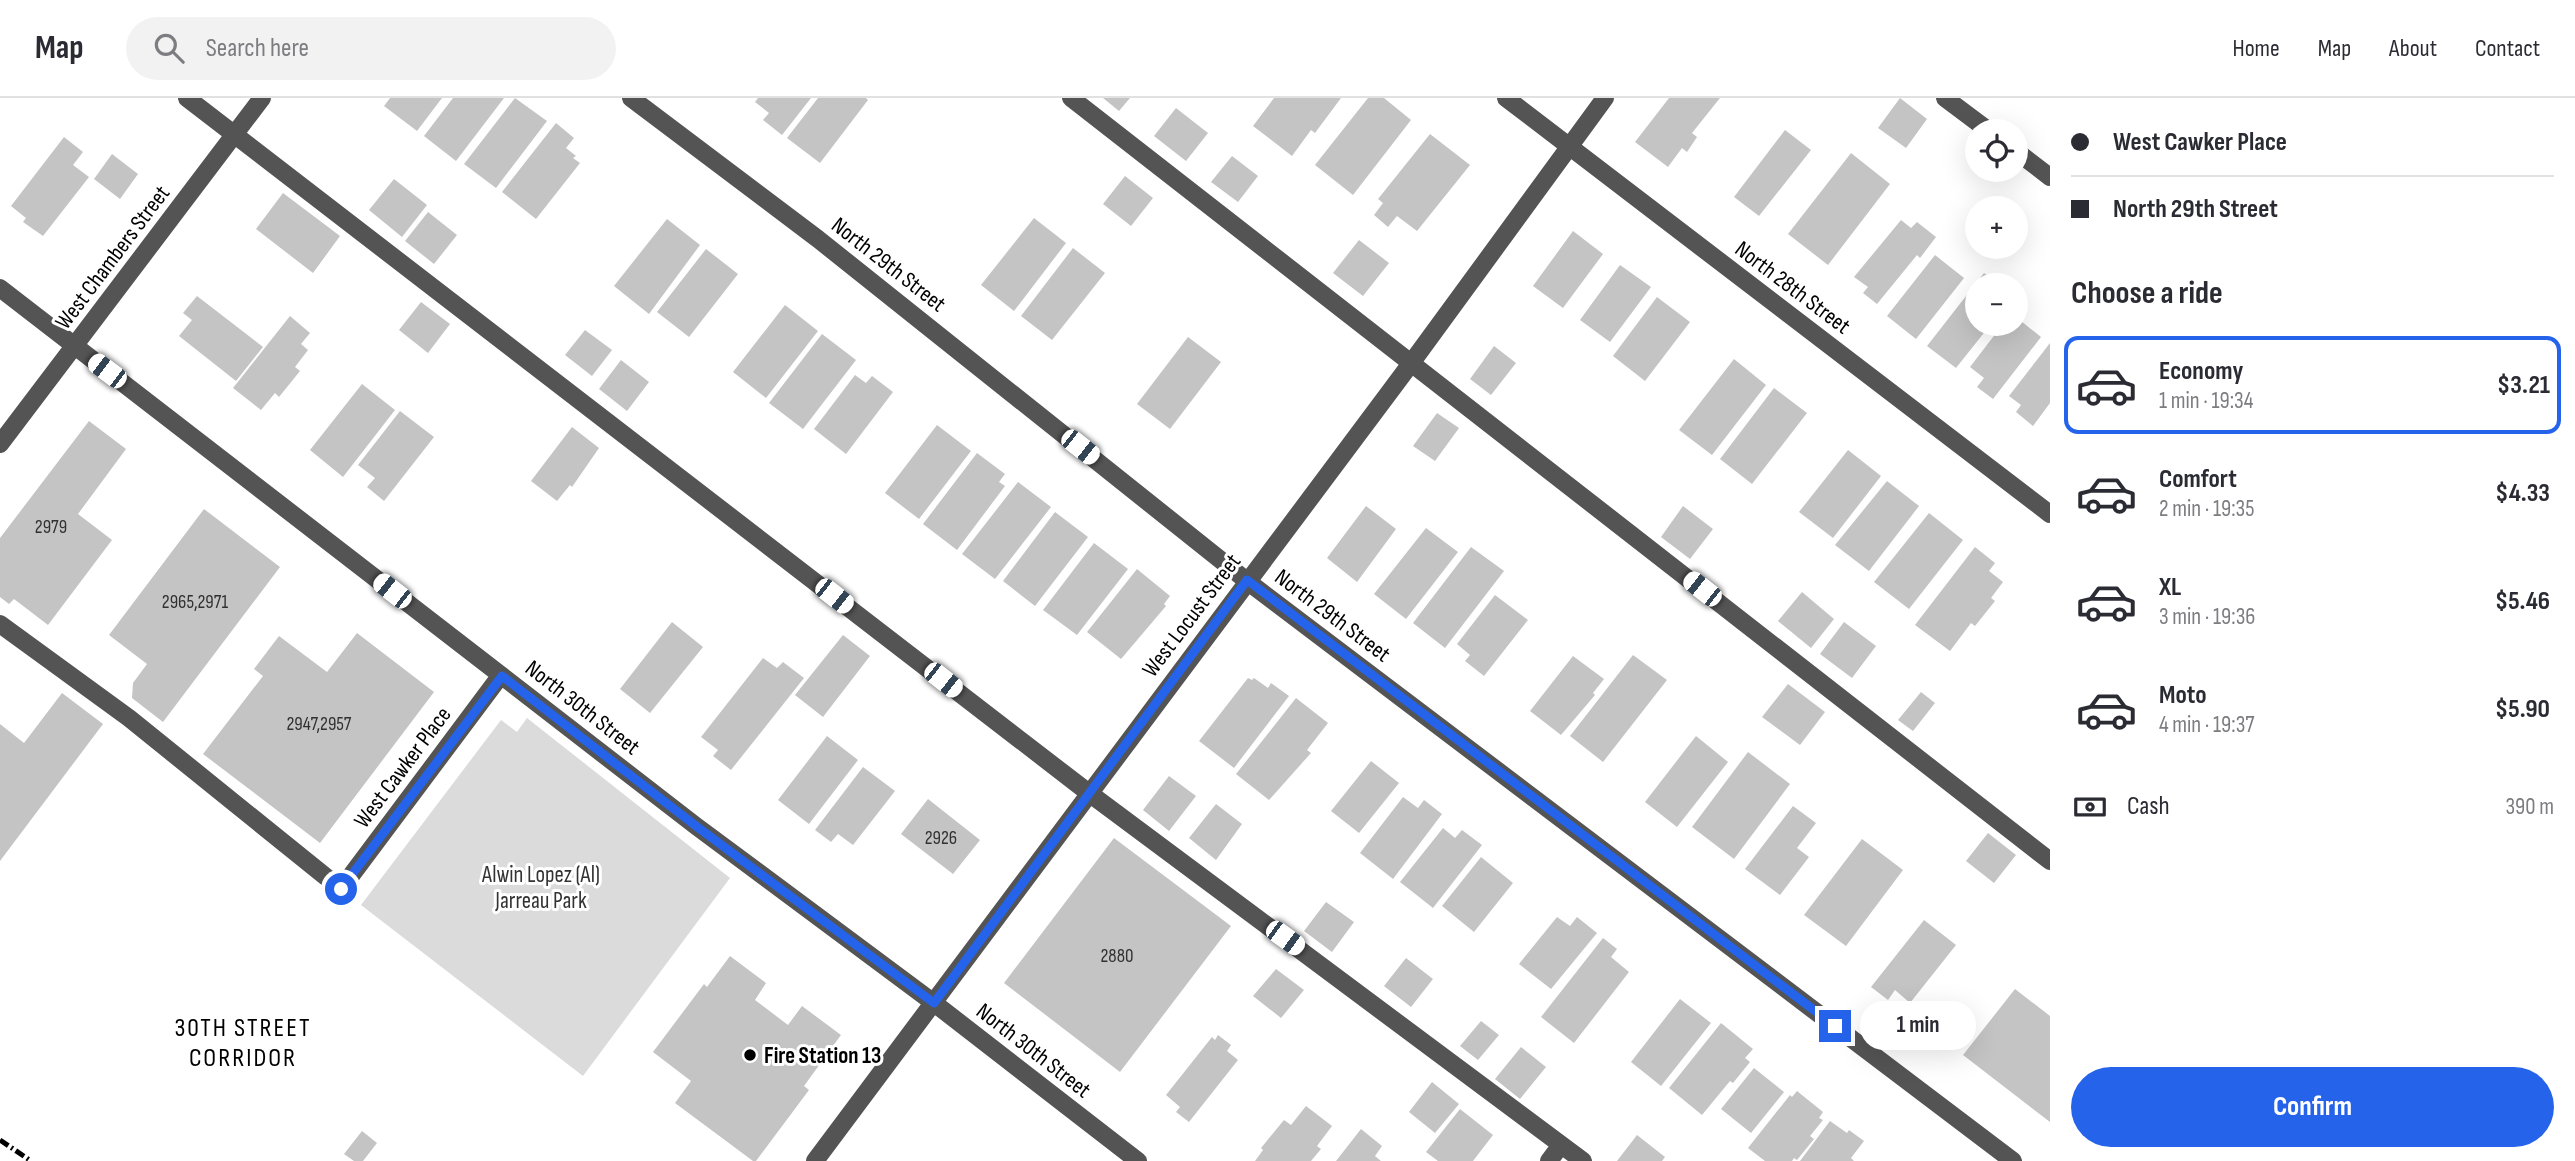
<!DOCTYPE html>
<meta charset="utf-8">
<style>
body{margin:0;font-family:"Sofia Sans Condensed",sans-serif;background:#f2f2f3;color:#2b2b33;height:100vh;display:flex;flex-direction:column;font-size:26px;white-space:nowrap}
*{box-sizing:border-box;margin:0}
p{font-size:23px;color:#7c7c81}
.icon{flex:none;width:38px;height:38px;fill:none;stroke:currentColor;stroke-width:2;stroke-linecap:round;stroke-linejoin:round}
.map{position:relative;flex:1;overflow:hidden}
.panel{display:flex;flex-direction:column;background:#fff;width:525px}
.panel>*{flex:none}
.guide{display:grid;align-content:center;height:154px;padding:0 21px;background:#fff}
.controls{position:absolute;left:1965px;top:21px;display:grid;gap:14px}
.controls a{display:grid;place-items:center;width:63px;height:63px;border-radius:50%;background:#fff;box-shadow:0 7px 28px #0002;font-size:35px}
.end{position:absolute;width:32px;height:32px;margin:-16px;border:9px solid #2563eb;background:#fff;box-shadow:0 0 0 4px #fff}
.from{border-radius:50%}
.bubble{position:absolute;height:49px;border-radius:24px;background:#fff;box-shadow:0 7px 28px #0002;font-size:23px;font-weight:700;line-height:49px;text-align:center}
.car{position:absolute;width:21px;height:42px;margin:-21px -10px;border-radius:9px;box-shadow:0 0 5px 2px #0007;background:linear-gradient(#fff 24%,#345 0 40%,#fff 0 76%,#345 0 86%,#fff 0)}
.guide b{display:flex;align-items:center;gap:24px;height:66px;font-size:26px}
.guide b+b{border-top:2px solid #e1e1e2}
.guide i{width:18px;height:18px;background:#2b2b33}
ul{padding:0;list-style:none}
li{display:flex;align-items:center;gap:21px;height:98px;margin:0 14px 10px;padding:0 7px;border:4px solid transparent;border-radius:14px}
li div{flex:1}
li b{display:block;font-size:26px}
li em{font-style:normal;font-weight:700}
li.active{border-color:#2563eb}
li>.icon{width:63px;height:63px;stroke-width:1.5}
h2{padding:0 21px;font-size:32px;line-height:84px}
.pay{display:flex;align-items:center;gap:18px;height:77px;padding:0 21px;font-size:26px}
.pay p{margin-inline-start:auto}
.button{display:flex;gap:14px;margin-top:auto;padding:14px 21px}
.button a{flex:1;height:80px;border-radius:42px;background:#2563eb;color:#fff;font-size:28px;font-weight:700;line-height:80px;text-align:center}
header{display:flex;align-items:center;gap:42px;box-sizing:border-box;height:98px;padding:0 35px;background:#fff;border-bottom:2px solid #e1e1e2}
header strong{font-size:33px}
nav{display:flex;gap:38px;margin-inline-start:auto;font-size:24px}
.search{width:490px;height:63px;background:#f2f2f3;display:flex;align-items:center;gap:18px;box-sizing:border-box;padding:0 24px;border-radius:38px;color:#7c7c81;font-size:26px}
main{display:flex;flex:1;min-height:0}
.map>svg:first-child{display:block}
.green{fill:#dbdbdb}
.building{fill:#c4c4c4}
.lines{fill:none;stroke-linecap:round;stroke-linejoin:round}
.minor{stroke:#545454;stroke-width:18}
.rail{stroke:#000;stroke-width:5;stroke-dasharray:10 3.5 2 3.5;stroke-linecap:butt}
.route{stroke:#2563eb;stroke-width:9}
.poi-dot{fill:#000;stroke:#fff;stroke-width:2.5}
.labels{text-anchor:middle;stroke-width:6;stroke-linejoin:round;paint-order:stroke}
.number-label{font-size:19px;fill:#313131}
.street-label{font-size:23px;fill:#000;stroke:#fff}
.park-label{font-size:23px;fill:#323232;stroke:#fff}
.poi-label{font-size:23px;font-weight:bold;fill:#000;stroke:#fff;text-anchor:start}
.quarter-label{font-size:26px;letter-spacing:2px;fill:#000;stroke:#fff}
</style>
<header>
<strong>Map</strong>
<div class="search"><svg class="icon" aria-label="search" viewBox="0 0 24 24"><circle cx="10" cy="10" r="6"/><path d="M15 15l6 6"/></svg>Search here</div>
<nav><a>Home</a><a>Map</a><a>About</a><a>Contact</a></nav>
</header>
<main>
<div class="map">
<svg width="2050" height="1063" viewBox="0 0 2050 1063">
<rect width="100%" height="100%" fill="#fff"/>
<path class="green" d="M527,620L730,780L583,978L361,807L501,622L517,634Z"/>
<path class="building" d="M390,0H442L417,33L384,8Z
M453,0H504L456,63L424,38Z
M515,0L547,23L496,90L464,66Z
M758,0H811L782,37L763,22L769,15L755,4Z
M818,0H866L868,2L820,65L787,40Z
M1103,0H1130L1119,13Z
M1274,0H1341L1315,35L1311,32L1292,58L1253,28Z
M1368,0H1384L1411,22L1353,97L1315,67Z
M1669,0H1720L1692,35L1697,39L1687,54L1682,50L1668,69L1635,44Z
M1900,0L1927,21L1906,50L1878,30Z
M1176,10L1208,35L1186,63L1154,38Z
M556,25L574,40L566,50L576,58L573,60L580,65L536,121L502,94Z
M1785,32L1811,52L1759,118L1734,99Z
M1430,36L1470,67L1417,133L1397,118L1388,129L1374,117L1383,105L1378,101Z
M64,39L83,54L73,67L89,79L43,138L23,124L26,120L11,108Z
M1851,55L1890,86L1828,167L1788,136Z
M112,56L138,76L120,101L94,81Z
M1232,58L1258,78L1238,104L1211,84Z
M1125,78L1153,100L1131,128L1103,106Z
M394,81L427,107L402,139L369,112Z
M283,95L340,138L313,175L256,131Z
M428,114L457,137L434,166L405,143Z
M1034,120L1066,145L1014,213L981,187Z
M667,121L700,147L649,216L614,188Z
M1901,122L1911,130L1917,124L1936,139L1920,160L1917,157L1877,206L1863,195L1868,189L1854,179Z
M1573,133L1603,156L1563,210L1533,188Z
M1359,142L1389,165L1363,198L1333,175Z
M1073,150L1105,175L1052,242L1021,218Z
M706,151L738,176L689,239L657,214Z
M1935,157L1964,180L1916,241L1887,218Z
M1620,167L1651,189L1610,244L1580,222Z
M1984,175L2000,187H1978V226H1991L1956,270L1927,248Z
M197,198L263,249L236,283L179,238L192,222L183,215Z
M1657,199L1690,224L1645,283L1613,258Z
M421,204L450,226L428,255L399,232Z
M785,207L818,233L766,300L733,274Z
M290,218L310,235L301,246L308,252L295,269L300,273L279,299L275,295L261,312L233,290Z
M2016,219L2041,239L1993,301L1977,289L1984,280L1970,269L2003,226H2016Z
M585,232L612,252L592,278L565,257Z
M822,236L856,262L803,331L769,305Z
M1188,239L1221,264L1170,331L1137,306Z
M2050,245V305L2033,328L2016,314L2021,307L2009,298Z
M1494,248L1516,265L1491,297L1470,281Z
M1734,261L1766,287L1712,357L1679,332Z
M621,262L649,284L627,313L599,291Z
M855,277L866,285L872,278L893,294L846,356L814,331Z
M362,286L395,312L343,379L310,352Z
M1774,290L1807,315L1752,386L1720,361Z
M400,313L434,339L384,403L367,389L375,380L358,367Z
M1437,315L1459,330L1435,363L1413,348Z
M89,323L126,351L78,416L112,442L48,527L14,501L9,506L0,499V440Z
M937,327L971,353L919,421L885,395Z
M572,329L599,350L572,389L570,387L557,403L531,383Z
M1848,352L1881,378L1833,440L1799,414Z
M977,355L1005,376L999,384L1005,388L957,452L923,426Z
M1887,383L1919,408L1869,473L1835,447Z
M1018,384L1051,409L995,481L962,456Z
M1366,408L1396,431L1357,484L1327,460Z
M1683,408L1713,431L1690,461L1661,439Z
M204,411L280,469L163,624L132,600L133,585L147,566L109,537Z
M1055,414L1088,439L1035,508L1003,483Z
M1929,415L1963,442L1909,511L1874,484Z
M1426,430L1458,454L1406,521L1374,496Z
M1094,445L1128,471L1077,537L1043,512Z
M1471,449L1504,473L1445,550L1413,525Z
M1975,449L1995,465L1989,473L2003,484L1991,500L1995,503L1975,528L1971,525L1950,553L1915,527Z
M1137,471L1170,498L1164,506L1166,508L1121,561L1087,534Z
M1802,494L1834,521L1811,550L1778,523Z
M1495,497L1528,522L1484,578L1465,563L1470,557L1457,546Z
M672,524L703,549L650,615L620,591Z
M1844,524L1876,548L1852,580L1820,556Z
M357,535L434,594L320,745L203,656L263,578L254,571L279,538L327,574Z
M843,537L870,558L823,619L795,597Z
M1633,557L1667,582L1603,664L1570,638Z
M1573,558L1604,581L1593,595L1595,597L1561,637L1530,613Z
M763,560L777,570L783,564L804,580L731,672L713,658L718,652L701,639Z
M1248,580L1252,582L1254,580L1268,590L1271,585L1289,598L1234,670L1199,643Z
M1788,586L1825,614L1800,647L1762,619Z
M1921,594L1935,605L1913,633L1898,622Z
M62,595L103,626L0,763V626L24,645Z
M1296,600L1328,625L1307,652L1311,655L1269,702L1236,676Z
M827,638L858,662L809,726L778,702Z
M1696,638L1728,664L1677,729L1645,704Z
M1748,654L1790,686L1734,761L1692,729Z
M1371,663L1399,685L1359,735L1331,713Z
M863,669L895,693L853,747L838,736L831,744L815,732Z
M1169,678L1196,698L1169,733L1143,712Z
M1403,699L1418,710L1424,702L1442,716L1393,781L1360,755Z
M928,701L980,742L953,776L901,736Z
M1216,706L1242,726L1216,762L1189,740Z
M1793,708L1816,725L1797,750L1809,759L1780,797L1745,771Z
M1443,730L1455,740L1462,732L1482,747L1433,810L1400,784Z
M1988,735L2016,757L1994,785L1966,763Z
M1114,740L1231,828L1120,974L1004,885Z
M1862,741L1903,772L1846,848L1804,817Z
M1481,759L1513,785L1474,834L1442,808Z
M1326,804L1354,824L1332,854L1304,833Z
M1557,819L1570,828L1577,819L1597,835L1551,891L1519,866Z
M1924,822L1956,847L1910,905L1895,892L1888,902L1871,889Z
M1603,840L1617,851L1611,859L1629,874L1574,945L1541,919Z
M730,858L766,885L755,902L788,927L802,908L841,937L804,988L809,992L756,1063H753L675,1005L691,983L653,954L704,886L707,889Z
M1406,860L1433,881L1411,909L1384,888Z
M1276,871L1304,892L1281,920L1253,898Z
M2015,891L2050,918V1024L1963,957Z
M1680,901L1711,925L1661,988L1631,964Z
M1481,923L1499,937L1478,962L1460,948Z
M1721,925L1753,951L1745,960L1750,964L1733,985L1730,983L1702,1017L1669,990Z
M1218,937L1231,947L1227,953L1238,962L1189,1024L1176,1014L1180,1009L1166,997L1212,939L1215,942Z
M1521,949L1546,969L1520,1001L1495,981Z
M1754,970L1784,994L1751,1035L1721,1011Z
M1432,984L1459,1006L1435,1035L1409,1014Z
M1797,993L1823,1014L1819,1020L1823,1022L1810,1038L1814,1041L1797,1062L1794,1060L1792,1063H1765L1748,1050L1790,997L1792,999Z
M1306,1008L1332,1028L1317,1048L1321,1051L1311,1063H1255L1263,1052L1261,1050L1284,1022L1291,1027Z
M1460,1011L1493,1037L1473,1063H1438L1426,1054Z
M1830,1023L1847,1035L1849,1032L1864,1043L1851,1060L1854,1063H1800Z
M1361,1031L1382,1048L1375,1058L1381,1063H1336Z
M362,1033L377,1045L363,1063H354L344,1056Z
M1637,1037L1665,1059L1662,1063H1617Z"/>
<g class="lines">
<path class="minor" d="M187,0L1089,695L1583,1063
M631,0L818,141L1247,483L2013,1063
M1071,0L2050,763
M1506,0L2050,416
M1945,0L1989,33
M2016,53L2050,79
M0,190L696,728L934,905L1138,1063
M0,346L262,0
M0,526L129,620L341,791L501,577
M815,1063L1412,264L1605,0
M1549,1063L1561,1047"/>
<path class="rail" d="M0,1042L31,1063"/>
</g>
<g class="lines">
<path class="route" d="M341,791L502,578L696,728L934,905L1247,482L1835,928"/>
</g>
<circle class="poi-dot" cx="750" cy="957" r="7"/>
<g class="labels">
<g class="number-label">
<text x="51" y="435">2979</text>
<text x="195" y="510">2965,2971</text>
<text x="319" y="632">2947,2957</text>
<text x="941" y="746">2926</text>
<text x="1117" y="864">2880</text>
</g>
<g class="street-label">
<text transform="translate(112 159) rotate(-53)" y="8">West Chambers Street</text>
<text transform="translate(889 166) rotate(38)" y="8">North 29th Street</text>
<text transform="translate(1793 189) rotate(37)" y="8">North 28th Street</text>
<text transform="translate(1191 517) rotate(-53)" y="8">West Locust Street</text>
<text transform="translate(1333 517) rotate(37)" y="8">North 29th Street</text>
<text transform="translate(583 609) rotate(38)" y="8">North 30th Street</text>
<text transform="translate(402 669) rotate(-53)" y="8">West Cawker Place</text>
<text transform="translate(1034 952) rotate(38)" y="8">North 30th Street</text>
</g>
<g class="park-label">
<text x="541" y="784">Alwin Lopez (Al)<tspan x="541" dy="26">Jarreau Park</tspan></text>
</g>
<g class="poi-label">
<text x="764" y="965">Fire Station 13</text>
</g>
<g class="quarter-label">
<text x="243" y="938">30TH STREET<tspan x="243" dy="30">CORRIDOR</tspan></text>
</g>
</g>
</svg>
<div class="controls">
<a><svg class="icon" aria-label="locate" viewBox="0 0 24 24"><circle cx="12" cy="12" r="6"/><path d="M12 2v4M12 18v4M2 12h4M18 12h4"/></svg></a>
<a>+</a>
<a>−</a>
</div>
<i class="end from" style="left:341px;top:791px"></i>
<i class="end" style="left:1835px;top:928px"></i>
<div class="bubble" style="left:1860px;top:903px;width:116px">1 min</div>
<i class="car" style="left:107px;top:273px;rotate:307deg"></i>
<i class="car" style="left:1080px;top:349px;rotate:128deg"></i>
<i class="car" style="left:1702px;top:491px;rotate:308deg"></i>
<i class="car" style="left:392px;top:493px;rotate:308deg"></i>
<i class="car" style="left:834px;top:498px;rotate:128deg"></i>
<i class="car" style="left:943px;top:582px;rotate:128deg"></i>
<i class="car" style="left:1285px;top:840px;rotate:126deg"></i>
</div>
<section class="panel">
<div class="guide">
<b><i class="from"></i>West Cawker Place</b>
<b><i></i>North 29th Street</b>
</div>
<h2>Choose a ride</h2>
<ul>
<li class="active"><svg class="icon" aria-label="car" viewBox="0 0 24 24"><path d="M5 17H2v-5l4-1 3-4h7l3 4 3 1v5h-3M9 17h6M6 11h13"/><circle cx="7" cy="17" r="2"/><circle cx="17" cy="17" r="2"/></svg><div><b>Economy</b><p>1 min · 19:34</p></div><em>$3.21</em></li>
<li><svg class="icon" aria-label="car" viewBox="0 0 24 24"><path d="M5 17H2v-5l4-1 3-4h7l3 4 3 1v5h-3M9 17h6M6 11h13"/><circle cx="7" cy="17" r="2"/><circle cx="17" cy="17" r="2"/></svg><div><b>Comfort</b><p>2 min · 19:35</p></div><em>$4.33</em></li>
<li><svg class="icon" aria-label="car" viewBox="0 0 24 24"><path d="M5 17H2v-5l4-1 3-4h7l3 4 3 1v5h-3M9 17h6M6 11h13"/><circle cx="7" cy="17" r="2"/><circle cx="17" cy="17" r="2"/></svg><div><b>XL</b><p>3 min · 19:36</p></div><em>$5.46</em></li>
<li><svg class="icon" aria-label="car" viewBox="0 0 24 24"><path d="M5 17H2v-5l4-1 3-4h7l3 4 3 1v5h-3M9 17h6M6 11h13"/><circle cx="7" cy="17" r="2"/><circle cx="17" cy="17" r="2"/></svg><div><b>Moto</b><p>4 min · 19:37</p></div><em>$5.90</em></li>
</ul>
<div class="pay"><svg class="icon" aria-label="cash" viewBox="0 0 24 24"><path d="M3 7h18v10H3z"/><circle cx="12" cy="12" r="2"/></svg>Cash<p>390 m</p></div>
<div class="button"><a>Confirm</a></div>
</section>
</main>
